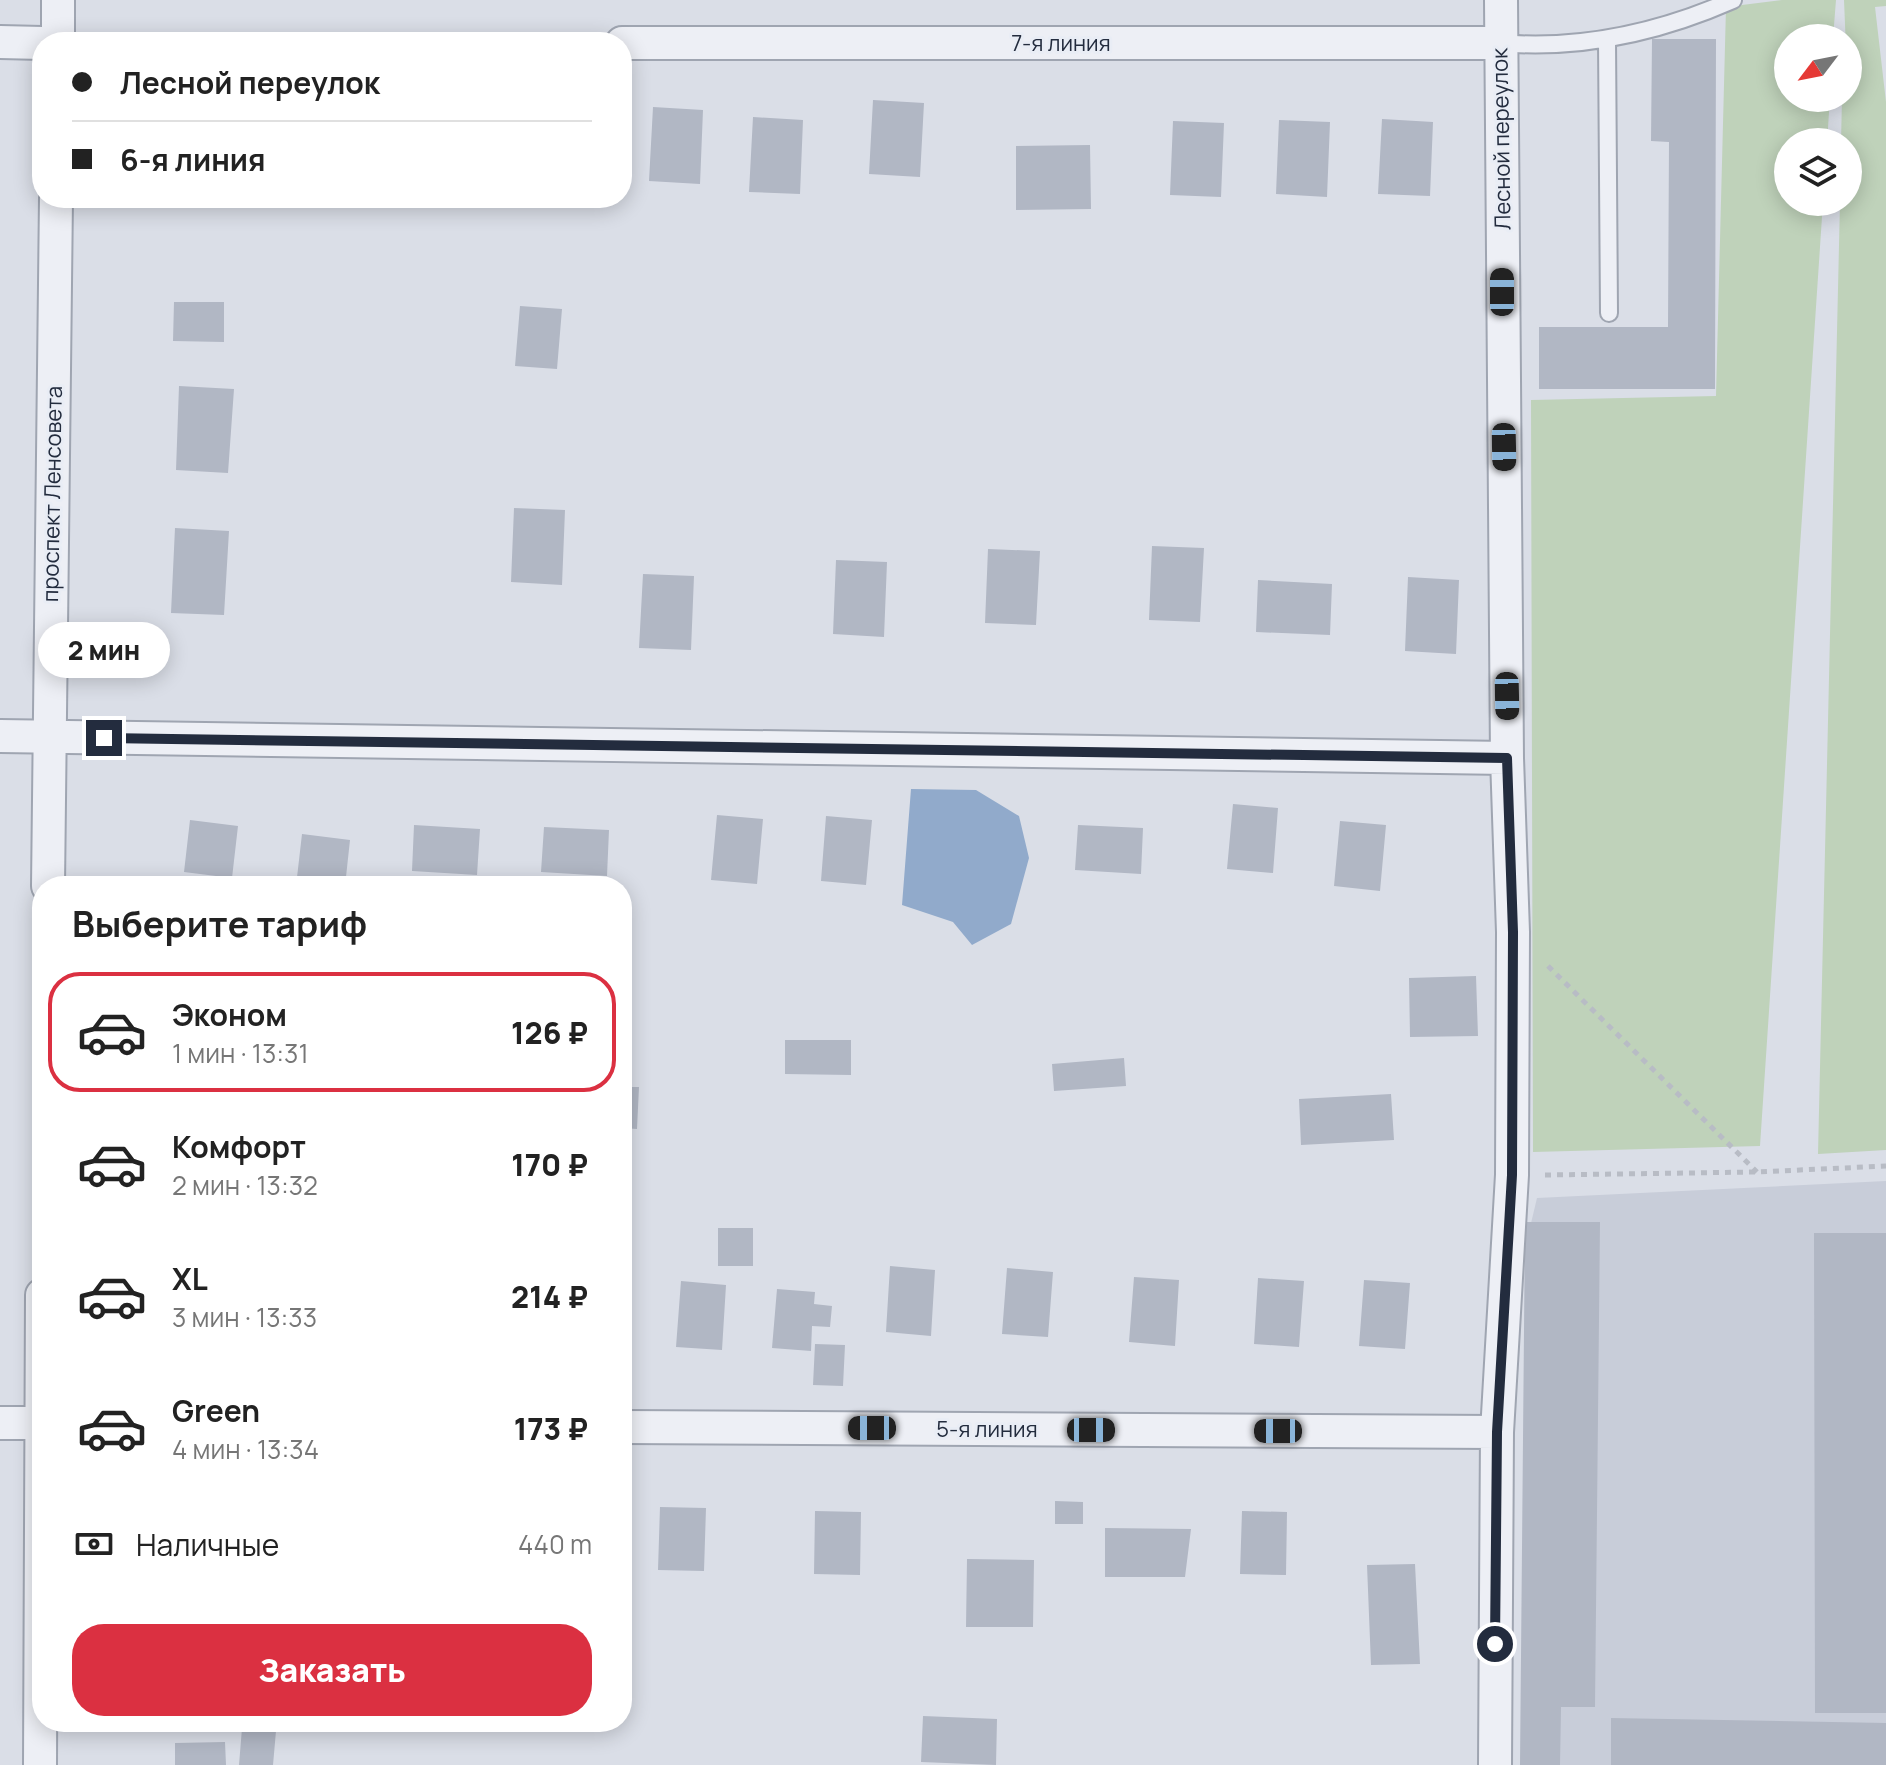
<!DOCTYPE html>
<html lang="ru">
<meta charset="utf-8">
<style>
body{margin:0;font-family:Manrope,sans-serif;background:#f2f2f2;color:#222;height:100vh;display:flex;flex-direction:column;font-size:30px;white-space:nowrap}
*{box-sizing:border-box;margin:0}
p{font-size:26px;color:#767676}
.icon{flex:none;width:44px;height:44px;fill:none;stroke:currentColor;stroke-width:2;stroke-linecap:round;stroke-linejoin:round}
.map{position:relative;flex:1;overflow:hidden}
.drawer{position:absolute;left:32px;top:876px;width:600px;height:856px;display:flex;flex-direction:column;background:#fff;border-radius:32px;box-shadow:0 4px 20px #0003}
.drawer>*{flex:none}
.hud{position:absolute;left:32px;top:32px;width:600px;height:176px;border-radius:32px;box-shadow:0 4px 20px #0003;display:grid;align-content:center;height:176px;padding:0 40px;background:#fff}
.needle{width:52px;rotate:238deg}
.controls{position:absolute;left:1774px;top:24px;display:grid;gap:16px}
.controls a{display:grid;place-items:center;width:88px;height:88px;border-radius:50%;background:#fff;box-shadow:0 4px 20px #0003;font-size:40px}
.end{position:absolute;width:36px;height:36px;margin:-18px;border:10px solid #232c3e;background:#fff;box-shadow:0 0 0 4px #fff}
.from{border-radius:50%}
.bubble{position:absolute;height:56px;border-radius:28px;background:#fff;box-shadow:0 4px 20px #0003;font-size:26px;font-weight:800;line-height:56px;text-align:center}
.car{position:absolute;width:24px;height:48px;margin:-24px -12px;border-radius:10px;box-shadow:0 0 6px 2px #0007;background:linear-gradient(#222 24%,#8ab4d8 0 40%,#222 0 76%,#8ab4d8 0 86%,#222 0)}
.hud b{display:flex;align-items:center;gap:28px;height:76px;font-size:30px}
.hud b+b{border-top:2px solid #e0e0e0}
.hud i{width:20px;height:20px;background:#222}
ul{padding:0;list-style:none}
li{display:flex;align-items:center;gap:24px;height:120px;margin:0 16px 12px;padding:0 24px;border:4px solid transparent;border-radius:32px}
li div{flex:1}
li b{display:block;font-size:30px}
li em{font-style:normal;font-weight:800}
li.selected{border-color:#db3041}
li>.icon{width:72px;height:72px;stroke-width:1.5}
h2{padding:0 40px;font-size:36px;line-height:96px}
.pay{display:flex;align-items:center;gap:20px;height:88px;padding:0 40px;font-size:30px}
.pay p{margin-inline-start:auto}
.primary-button{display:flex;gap:16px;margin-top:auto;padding:16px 40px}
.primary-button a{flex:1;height:92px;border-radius:32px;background:#db3041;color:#fff;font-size:32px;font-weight:800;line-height:92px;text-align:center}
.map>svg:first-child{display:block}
.built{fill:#c8cdd9}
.green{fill:#bfd2ba}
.water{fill:#91aacb}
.building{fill:#b1b7c4}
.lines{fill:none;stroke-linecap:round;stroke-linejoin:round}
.lane-casing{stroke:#9fa5b1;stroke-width:20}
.street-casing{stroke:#9fa5b1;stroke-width:36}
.path{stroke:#b8bcc5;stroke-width:5;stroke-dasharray:6 6;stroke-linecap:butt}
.lane{stroke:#edeff5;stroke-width:16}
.street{stroke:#edeff5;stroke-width:32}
.route{stroke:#232c3e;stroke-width:10}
.labels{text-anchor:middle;stroke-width:6;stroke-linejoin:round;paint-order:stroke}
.street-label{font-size:22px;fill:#232c3e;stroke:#e9edf5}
</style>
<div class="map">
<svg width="1886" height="1765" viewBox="0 0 1886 1765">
<rect width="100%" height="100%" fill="#dadee7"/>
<path class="built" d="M1886,1181V1765H1525L1527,1240L1537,1198Z"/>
<path class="green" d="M1782,0H1836L1833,38H1788V98H1830L1827,142H1788V202H1823L1760,1146L1533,1152L1531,400L1716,396L1726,7Z
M1844,0H1886V6L1875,7L1886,102V1150L1818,1154L1840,202H1848V142H1841L1842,98H1848Z"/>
<path class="water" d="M911,789L976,790L1019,816L1029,858L1011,924L972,945L953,922L902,905Z"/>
<path class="building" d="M1652,39H1716L1715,389H1539V327H1668L1669,142L1651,141Z
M873,100L924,103L920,177L869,174Z
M653,107L703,110L700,184L649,181Z
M753,117L803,120L800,194L749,192Z
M1382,119L1433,122L1430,196L1378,194Z
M1279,120L1330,122L1327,197L1276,194Z
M1173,121L1224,123L1221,197L1170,195Z
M1090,145L1091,209L1016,210V146Z
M174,302H224V342L173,341Z
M520,306L562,309L557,369L515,366Z
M179,386L234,389L228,473L176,470Z
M514,508L565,510L562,585L511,582Z
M175,528L229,531L224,615L171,613Z
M1152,546L1204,548L1200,622L1149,620Z
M988,549L1040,551L1036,625L985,623Z
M836,560L887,562L884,637L833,634Z
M643,574L694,576L691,650L639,648Z
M1408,577L1459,580L1456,654L1405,651Z
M1258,580L1332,584L1330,635L1256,632Z
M1233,804L1278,808L1273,873L1227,869Z
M717,815L763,819L757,884L711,880Z
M826,816L872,820L866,885L821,881Z
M190,820L238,826L232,878L184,872Z
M1340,821L1386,825L1380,891L1334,886Z
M414,825L480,829L477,875L412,871Z
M1078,825L1143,828L1141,874L1075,870Z
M544,827L609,830L607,876L541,872Z
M302,834L350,840L345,886H296Z
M1476,976L1478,1036L1410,1037L1409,978Z
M785,1040H851V1075L785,1074Z
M1124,1058L1126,1086L1054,1091L1052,1064Z
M622,1087H639L637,1129L622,1128Z
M1391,1094L1394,1140L1301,1145L1299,1099Z
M1525,1222H1600L1595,1707H1561L1560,1765H1520Z
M718,1228H753V1266H718Z
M1814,1233H1886V1713H1815Z
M890,1266L935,1270L931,1336L886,1332Z
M1007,1268L1053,1272L1048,1337L1002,1334Z
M1134,1277L1179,1280L1175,1346L1129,1342Z
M1258,1278L1304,1281L1299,1347L1254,1344Z
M1364,1280L1410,1283L1405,1349L1359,1346Z
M681,1281L726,1285L722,1350L676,1347Z
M777,1289L815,1292L814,1304L832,1306L830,1327L812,1326L811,1351L772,1348Z
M815,1344L845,1345L843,1386L813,1385Z
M1055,1501L1083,1502V1524H1055Z
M660,1507L706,1508L704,1571L658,1570Z
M815,1511L861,1512L860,1575L814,1574Z
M1242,1511L1287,1512L1286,1575L1240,1574Z
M1105,1528L1191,1529L1185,1577H1105Z
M967,1559L1034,1560L1033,1627H966Z
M1415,1564L1420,1664L1371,1665L1367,1565Z
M923,1716L997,1719L996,1765L921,1762Z
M1611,1718L1886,1723V1765H1611Z
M242,1728L276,1731L273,1765H239Z
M225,1742L226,1765H175V1743Z"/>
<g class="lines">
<g class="lane-casing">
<path id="lane" d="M1607,40L1609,313
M1500,43C1582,50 1658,33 1733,0"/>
</g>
<g class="street-casing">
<path id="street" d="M0,42L42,43
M58,42V0
M622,43H1500
M0,736L1507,758
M48,886L56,198
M0,1423H42
M622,1427L1497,1432
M40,1765L42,1295
M1495,1765L1497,1432L1512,1175L1513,932L1507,758L1501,0"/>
</g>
<path class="path" d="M1548,966L1757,1172
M1545,1175L1757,1172L1886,1166"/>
<use href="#lane" class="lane"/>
<use href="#street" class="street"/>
</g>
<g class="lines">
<path class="route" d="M104,738L1507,758L1513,932L1512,1175L1497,1432L1495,1644"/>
</g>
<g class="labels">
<g class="street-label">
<text x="1061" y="51">7-я линия</text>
<text transform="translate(1501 139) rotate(-91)" y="8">Лесной переулок</text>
<text transform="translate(52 494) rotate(-89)" y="8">проспект Ленсовета</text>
<text x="987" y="1437">5-я линия</text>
</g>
</g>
</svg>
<div class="controls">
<a><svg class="needle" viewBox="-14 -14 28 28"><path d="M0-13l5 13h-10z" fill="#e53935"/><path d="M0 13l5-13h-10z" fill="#767676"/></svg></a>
<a><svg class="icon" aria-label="layers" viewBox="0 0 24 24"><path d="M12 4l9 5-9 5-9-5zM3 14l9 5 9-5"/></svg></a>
</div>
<i class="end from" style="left:1495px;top:1644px"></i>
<i class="end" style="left:104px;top:738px"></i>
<div class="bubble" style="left:38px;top:622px;width:132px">2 мин</div>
<i class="car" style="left:1502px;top:292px;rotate:0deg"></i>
<i class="car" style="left:1504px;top:447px;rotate:179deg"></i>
<i class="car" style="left:1507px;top:696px;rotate:179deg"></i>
<i class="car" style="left:872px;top:1428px;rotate:270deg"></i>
<i class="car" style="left:1091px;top:1430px;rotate:90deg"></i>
<i class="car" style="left:1278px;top:1431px;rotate:270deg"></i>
<div class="hud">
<b><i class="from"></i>Лесной переулок</b>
<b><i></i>6-я линия</b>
</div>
<section class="drawer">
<h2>Выберите тариф</h2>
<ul>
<li class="selected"><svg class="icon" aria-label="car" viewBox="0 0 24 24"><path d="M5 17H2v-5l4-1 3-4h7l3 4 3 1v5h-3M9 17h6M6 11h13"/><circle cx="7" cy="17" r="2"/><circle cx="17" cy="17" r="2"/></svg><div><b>Эконом</b><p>1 мин · 13:31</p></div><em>126 ₽</em></li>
<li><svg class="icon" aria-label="car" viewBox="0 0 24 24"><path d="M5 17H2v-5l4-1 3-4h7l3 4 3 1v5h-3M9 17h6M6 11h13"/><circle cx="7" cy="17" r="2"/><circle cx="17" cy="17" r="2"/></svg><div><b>Комфорт</b><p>2 мин · 13:32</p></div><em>170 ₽</em></li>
<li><svg class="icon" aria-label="car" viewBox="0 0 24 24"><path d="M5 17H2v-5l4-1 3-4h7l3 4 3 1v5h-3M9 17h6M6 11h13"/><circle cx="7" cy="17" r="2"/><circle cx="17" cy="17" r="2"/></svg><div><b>XL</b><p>3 мин · 13:33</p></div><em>214 ₽</em></li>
<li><svg class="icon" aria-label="car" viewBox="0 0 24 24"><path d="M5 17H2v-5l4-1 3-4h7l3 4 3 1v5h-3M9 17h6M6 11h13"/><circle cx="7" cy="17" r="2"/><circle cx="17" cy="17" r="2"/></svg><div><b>Green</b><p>4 мин · 13:34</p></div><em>173 ₽</em></li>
</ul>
<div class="pay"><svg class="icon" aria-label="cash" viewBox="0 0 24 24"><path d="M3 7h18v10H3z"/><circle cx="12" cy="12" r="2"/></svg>Наличные<p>440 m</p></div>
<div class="primary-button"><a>Заказать</a></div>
</section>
</div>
